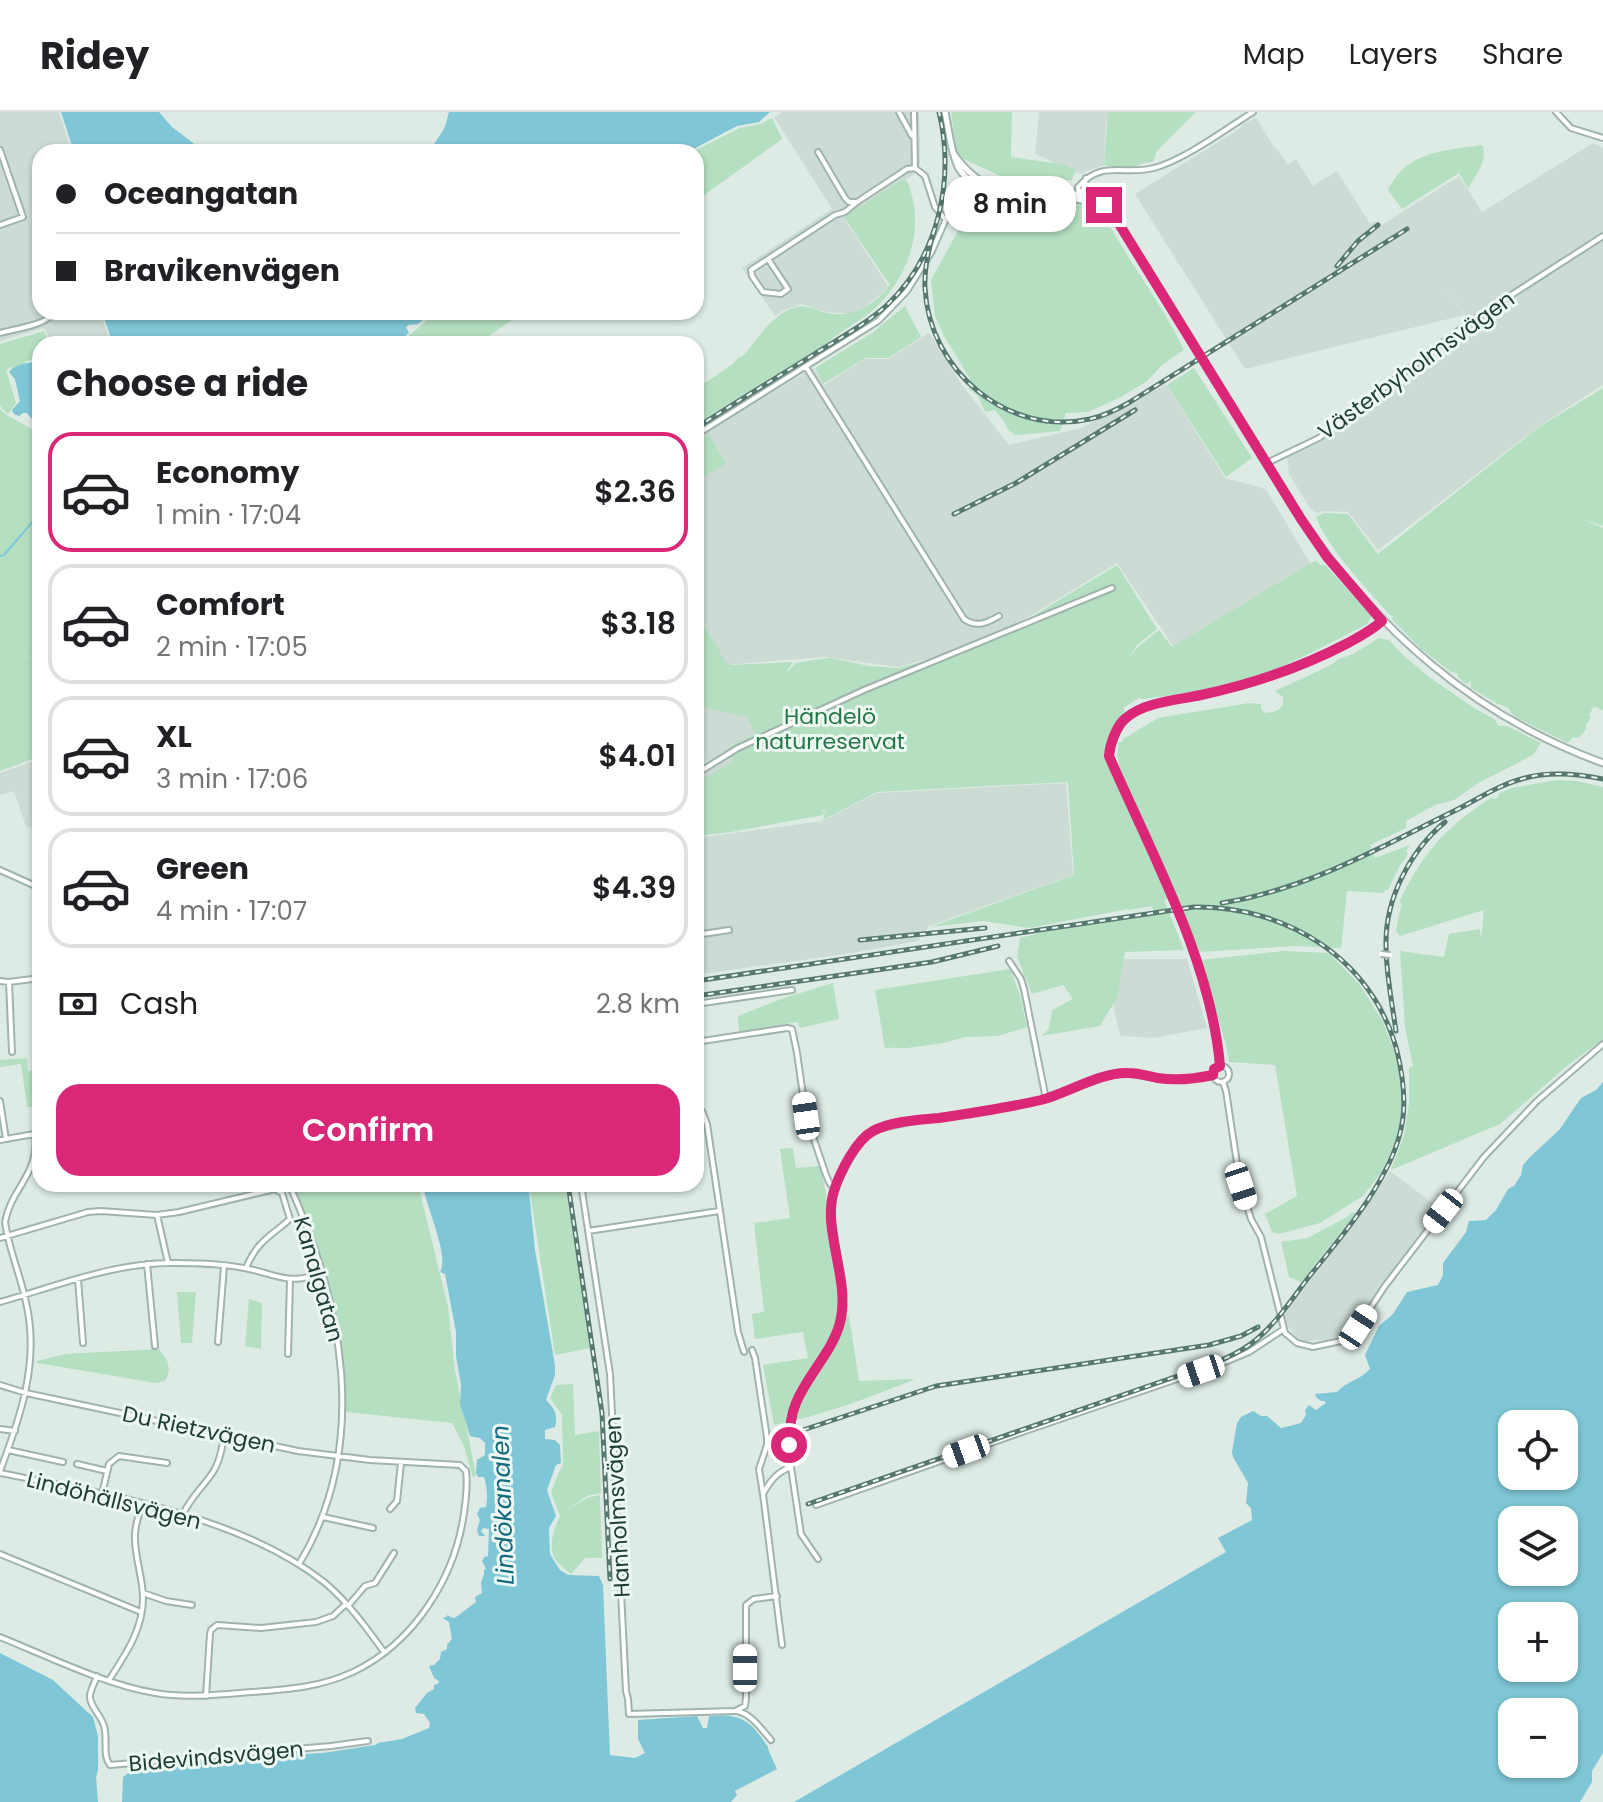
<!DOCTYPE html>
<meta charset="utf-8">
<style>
body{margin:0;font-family:Poppins,sans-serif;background:#f6f6f6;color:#202124;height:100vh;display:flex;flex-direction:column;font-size:30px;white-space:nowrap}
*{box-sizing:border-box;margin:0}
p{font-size:26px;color:#757577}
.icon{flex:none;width:44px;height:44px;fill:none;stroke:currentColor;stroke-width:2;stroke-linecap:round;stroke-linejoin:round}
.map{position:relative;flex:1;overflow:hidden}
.side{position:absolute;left:32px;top:224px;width:672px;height:856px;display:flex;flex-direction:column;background:#fff;border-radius:24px;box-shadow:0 2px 6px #0004}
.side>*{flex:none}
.banner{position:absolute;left:32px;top:32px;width:672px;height:176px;border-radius:24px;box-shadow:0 2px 6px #0004;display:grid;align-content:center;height:176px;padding:0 24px;background:#fff}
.controls{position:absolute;left:1498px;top:1298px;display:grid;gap:16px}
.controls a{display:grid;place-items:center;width:80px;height:80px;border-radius:16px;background:#fff;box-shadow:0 2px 6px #0004;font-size:40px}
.end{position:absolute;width:36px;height:36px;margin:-18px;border:10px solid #db2777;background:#fff;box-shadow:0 0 0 4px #fff}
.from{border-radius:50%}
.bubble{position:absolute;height:56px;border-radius:24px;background:#fff;box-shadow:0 2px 6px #0004;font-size:26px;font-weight:600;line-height:56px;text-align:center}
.car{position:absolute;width:24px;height:48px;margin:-24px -12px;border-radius:10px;box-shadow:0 0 6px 2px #0007;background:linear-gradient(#fff 24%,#345 0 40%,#fff 0 76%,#345 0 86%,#fff 0)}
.banner b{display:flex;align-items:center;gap:28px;height:76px;font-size:30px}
.banner b+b{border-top:2px solid #e0e0e0}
.banner i{width:20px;height:20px;background:#202124}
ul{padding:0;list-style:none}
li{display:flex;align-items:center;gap:24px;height:120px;margin:0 16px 12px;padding:0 8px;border:4px solid #e0e0e0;border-radius:24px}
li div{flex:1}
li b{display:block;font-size:30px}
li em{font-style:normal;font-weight:600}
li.selected{border-color:#db2777}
li>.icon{width:72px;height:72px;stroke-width:1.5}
h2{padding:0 24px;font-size:36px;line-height:96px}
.pay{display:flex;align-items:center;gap:20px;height:88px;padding:0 24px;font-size:30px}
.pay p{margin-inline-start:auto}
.button{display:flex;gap:16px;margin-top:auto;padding:16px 24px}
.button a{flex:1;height:92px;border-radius:24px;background:#db2777;color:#fff;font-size:32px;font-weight:600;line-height:92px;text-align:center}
header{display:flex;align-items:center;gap:48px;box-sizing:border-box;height:112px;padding:0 40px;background:#fff;border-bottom:2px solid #e0e0e0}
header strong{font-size:38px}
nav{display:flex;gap:44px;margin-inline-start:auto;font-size:28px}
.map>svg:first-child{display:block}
.built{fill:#ccdbd4}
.green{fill:#b4dfc0}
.water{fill:#7fc7d7;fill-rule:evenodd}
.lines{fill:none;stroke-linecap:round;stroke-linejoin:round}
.stream{stroke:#7fc7d7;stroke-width:2}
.minor-casing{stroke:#a1b3ad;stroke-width:8}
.tertiary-casing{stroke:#a1b3ad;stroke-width:9}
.minor{stroke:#fff;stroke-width:4}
.tertiary{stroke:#fff;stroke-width:5}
.rail-casing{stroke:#577870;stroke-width:5}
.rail{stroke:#eef8f3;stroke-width:2;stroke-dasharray:6;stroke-linecap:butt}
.minor-bridge-casing{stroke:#a1b3ad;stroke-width:8;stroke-linecap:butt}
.minor-bridge{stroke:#fff;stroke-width:4}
.route{stroke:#db2777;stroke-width:10}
.labels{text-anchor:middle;stroke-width:6;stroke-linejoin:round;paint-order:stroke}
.street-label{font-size:22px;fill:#1e3c35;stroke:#eef8f3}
.park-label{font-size:22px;fill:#247746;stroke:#eef8f3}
.water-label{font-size:24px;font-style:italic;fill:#12697d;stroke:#eef8f3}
</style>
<header>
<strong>Ridey</strong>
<nav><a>Map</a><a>Layers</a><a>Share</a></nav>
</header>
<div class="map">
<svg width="1603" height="1690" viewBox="0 0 1603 1690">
<rect width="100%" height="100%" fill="#deebe5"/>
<path class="built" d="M0,0H59L72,40H40V200H100L111,232H52L44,216L0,229Z
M783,0H919L920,51L915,62L843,105L888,174L881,182L861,198L850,202L826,200L802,192L782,199L775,204L742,156L832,97L774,5Z
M1039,0H1110L1106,11L1104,53L1080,62L1035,42Z
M1256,6L1274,35L1278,38L1288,53L1296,47L1313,74L1337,59L1370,112L1377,109L1380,114L1459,64L1482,100L1593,31L1603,36V273L1538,315L1378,438L1348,400L1323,399L1316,401L1310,396L1289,362L1287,346L1321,330L1472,213L1445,175L1464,203L1245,257L1135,82L1242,15L1243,12Z
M929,221L962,273L1009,333L1081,316L1166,272L1225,366L1266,377L1313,456L1179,539L1172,532L1117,451L1017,512L951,541L898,555L824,545L724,553L696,520V327L813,256L824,273L864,247H888Z
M696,590L749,603L758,623L735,649L696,673Z
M40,647V718L39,716L26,715L14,679L0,683V661Z
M1066,671L1073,763L929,814L918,829L851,841L696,863V726L823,709L877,681Z
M1120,847H1187L1207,916L1154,926L1120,924L1111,881Z
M1390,1059L1442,1098L1356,1211L1342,1223L1328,1228L1304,1229L1296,1225L1289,1216L1285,1208L1284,1201L1333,1140Z"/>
<path class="green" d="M951,0H1012L1011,45L1061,52L1076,58L1072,68L1016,71L957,44Z
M1108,0H1196L1157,39L1153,50C1144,50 1141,53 1132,55C1123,57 1112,54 1104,53Z
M772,6L782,27L696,89V40H692L740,16L760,12Z
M1482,33C1489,48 1476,62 1468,76L1459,61L1402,97L1388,78C1407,39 1443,39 1482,33Z
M902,68L907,69C927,116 908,168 871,200C859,210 843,217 831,228C817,240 800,248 785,258C755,276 725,294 696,312V277L733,252L739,245H742C759,226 771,202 797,195C807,193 817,198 827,201C854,207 876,192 891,171L889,172L844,105Z
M976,81C988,84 1001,89 1014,90C1054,92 1077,81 1111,110L1109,112C1132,155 1163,193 1184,238L1163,252L1146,270L1119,286L1088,300L1066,301L1060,319L1015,323L1008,318L1004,309L995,298L985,300L978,284L969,277L970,267L944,224L935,204L931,168L975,88Z
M905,194L921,225L888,246H865L823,272L815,256L872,221Z
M437,200H524L477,232H399Z
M44,219L49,232H40V245L24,250L29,252L40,248V443L33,445L40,444V551L17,539L40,552V644L0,659V297C10,308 27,311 37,322L39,319L37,313L27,301H23L19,304L14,302L12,298L20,289L15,267L9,260L13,254L6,258L16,291L8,302L0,294V232Z
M1194,256L1252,346L1226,365L1167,273Z
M1603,276V414L1583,407L1603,416V598L1594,594L1589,603L1591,606L1586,613V617L1579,626L1573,625L1568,631L1517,606L1511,601L1509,596L1498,592L1471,576V569L1466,572L1458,565L1457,561L1451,560L1420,536L1392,507L1393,504H1391C1368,478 1328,437 1316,405L1324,401L1348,402L1378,442L1539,315Z
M709,323L726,351L696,370V331Z
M1316,448L1321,454L1324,452L1372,504L1367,512C1324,534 1282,558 1235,571C1205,579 1173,583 1142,587L1139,586L1123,596L1125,600C1110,616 1106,634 1110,656L1169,786L1164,788L1184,838L1125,840L1118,884L1100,914L1041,924L1049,917L1052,898L1073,887L1063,873L1032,882L1017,845L1020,826L1043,820L1155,803L1152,794L1129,798L1128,797L1029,816L983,809L930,815L1074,763L1068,670L877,680L823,708L825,699L821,697L824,700L823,703L731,720L696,724V671L733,649L729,635L755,622L747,605L704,595L696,589V501L726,550L731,553L793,550L786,561L796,551L820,547L831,546L869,554L899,556L951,542L1018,513L1117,453L1157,517L1138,532L1128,547L1139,534L1159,518L1172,535Z
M1379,526L1389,528L1402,542L1429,565L1474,596L1494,607L1499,614H1507L1541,631L1533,643L1480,670L1454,688L1435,693L1408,708L1406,709V716L1370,733L1375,746L1410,733L1406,739L1408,742L1399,755L1388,778H1385L1384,781L1347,779L1341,836L1295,834L1199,840L1178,787L1175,790L1122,666L1117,643L1119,630H1122L1124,625L1125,626L1158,606L1249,591L1261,592V597L1265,601C1276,600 1285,597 1283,585L1275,579L1329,554L1339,547L1353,542Z
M1557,668L1576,669L1603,675V927L1567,954L1500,1012L1391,1058L1404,1023L1409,991V956L1413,954L1405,915L1400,839L1444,845L1449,822L1480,817L1481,828L1484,798L1400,824L1396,819L1399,802L1402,792L1399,790C1424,739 1445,716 1492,685L1494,687L1498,685V682L1511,676Z
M1284,839L1329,841L1360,873L1383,910L1396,944L1402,975V1004L1396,1027L1382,1060L1363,1084L1320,1111L1279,1122L1272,1120L1265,1102L1297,1084L1275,953L1229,950L1226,933L1201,848Z
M1010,857L1020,883L1027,915L998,924L965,925L943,931L907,936H892L891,935L885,937L875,878Z
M833,871L839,907L800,916L798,910L739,920L738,904L784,886Z
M27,946L28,959L40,958V994L27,995L21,952L0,955V948Z
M793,1036L796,1056L820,1054L826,1081L839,1195L849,1204L859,1269L915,1267C869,1286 823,1303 774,1313L763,1253L808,1246L803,1220L755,1227L752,1202L764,1200L754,1111L790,1106L780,1037Z
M293,1072H418L448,1195L455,1258L476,1363L473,1366L464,1334L452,1311L346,1300C346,1221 323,1144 293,1072Z
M535,1072H565L591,1236L555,1243L530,1080L535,1077Z
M1353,1100L1356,1101L1301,1170L1289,1165L1281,1130L1308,1126L1345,1106Z
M177,1180H196L192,1231H181Z
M249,1187L262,1191L261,1237L245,1234Z
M159,1237C167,1247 173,1256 165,1269L156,1271L37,1251V1249L65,1242Z
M573,1272L575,1323L599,1319L601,1381L587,1384L566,1399L587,1386L600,1383L602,1446H585L571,1462C565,1457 555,1450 553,1442C549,1430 555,1414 560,1404L551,1381L558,1362L563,1353L562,1303L550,1286L556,1273Z"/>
<path class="water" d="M61,0H159L172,15L205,40H74Z
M449,0H770L759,10L737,14L688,40H429L445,15Z
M102,200H432L418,212L409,213L406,215L409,221L400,228L384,232H113Z
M40,248V333L35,331L34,328L39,319L37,313L27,301H23L19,304L14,302L12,298L20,289L15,267L9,260C18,250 29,252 40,248Z
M1603,970V1641L1592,1659V1670L1580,1690H794L1226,1440L1218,1426L1252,1408L1251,1396L1246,1391L1248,1371L1233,1345L1232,1340L1237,1311L1241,1305L1253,1299L1261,1304H1267L1281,1316L1301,1311L1306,1303L1305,1298L1309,1293L1316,1298L1326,1291L1324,1289H1321L1316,1285L1315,1282L1337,1280C1347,1269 1360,1268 1370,1257L1365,1243L1379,1214L1393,1202L1407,1180L1438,1173L1443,1163V1151L1466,1120L1469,1109L1486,1108L1496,1098L1508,1077L1514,1074L1521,1063L1523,1053L1530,1045L1560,1017L1581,986L1596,978ZM1564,1312V1364H1512V1312ZM1564,1408V1460H1512V1408ZM1564,1504V1556H1512V1504ZM1564,1600V1652H1512V1600Z
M423,1072H533L534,1076L529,1079L535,1138L555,1253V1263L546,1288C555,1297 558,1302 555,1315L545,1318V1327L555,1328L560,1333L561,1351L556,1353L547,1378L556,1404L549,1416L550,1442L560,1458L568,1463L599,1464L603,1473L610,1643L635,1646L645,1641L638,1627V1608L697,1604L703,1616H707L709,1604C742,1601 751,1609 768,1635V1637L777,1657L735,1679L737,1683L731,1690H122L123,1665L133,1658L217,1646L237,1647L275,1643L279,1644L289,1641L305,1642L323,1641L375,1633L378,1631L402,1627L429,1616L430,1611L424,1602L416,1601L415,1596L427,1581L434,1577V1573L438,1572L439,1569L434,1566L429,1554L434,1553L440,1547L441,1540L447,1537V1533L452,1527L449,1510L444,1507V1505H447V1503L453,1506L456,1505L476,1490L475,1485L482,1481L481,1471L484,1462V1458L486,1457L482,1449L484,1445L488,1444L489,1417L483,1416L481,1419L485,1424H479L477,1418L480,1408L477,1402L480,1396L486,1395C488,1385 487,1374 484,1365H478L476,1361L477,1348L485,1343V1331L480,1326L470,1324L460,1292L461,1273L456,1244V1220L445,1162L440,1160C450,1143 425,1094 423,1072Z
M0,1541L53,1568L93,1605L98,1624V1658L96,1665L98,1690H0Z"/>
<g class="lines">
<path class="stream" d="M0,444L4,443L40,401"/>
<g class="minor-casing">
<path id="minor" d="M899,0L912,24
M914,0L915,56L925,64L935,95L945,107
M1556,0L1571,16L1603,26
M0,38L23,105L0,113
M818,40L845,86L849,90H857L907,57L915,56
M1080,82L1084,76L1086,66
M1079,84L1078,75C1103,47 1123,64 1154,56C1184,48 1226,17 1253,0
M768,147L788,177L781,182L763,180L752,164L751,158L835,103L845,100L857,90
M0,221C18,216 43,214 56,200
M806,255L964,507C977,516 987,511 999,504
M696,323L878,209L907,179L932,139L946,107L974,69
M1267,351L1319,326L1471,209L1603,124
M38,659L40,663
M696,662L738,636L864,578L1112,476
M0,758L40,776
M696,823L729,818
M1009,849L1021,867L1024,877L1046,987
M0,869L9,870L40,866
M9,870L12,940
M696,892L792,878
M696,930L787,916L792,917L797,941L806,1004L826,1063L830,1072L835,1075
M1213 962a8 8 0 1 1 16 0a8 8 0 1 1-16 0Z
M1220,954C1212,851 1150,739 1109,644L1110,634L1124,607L1145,594L1242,574L1293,557L1360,524L1382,509
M1223,970L1226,979L1240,1071L1251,1107L1261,1125L1285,1221L1297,1231L1313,1235L1341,1229L1350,1223L1358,1215L1385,1174L1484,1045L1537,989L1603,932
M0,989L6,1027
M696,993L702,999L707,1012L738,1220L744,1240
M0,1028L40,1021
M289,1072C343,1192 371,1333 299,1452
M581,1072L610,1262L626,1579L628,1587L629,1602L735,1599L745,1594L746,1586V1493L754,1487L777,1484
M157,1103L168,1151
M588,1119L719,1099
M0,1126L88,1100L101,1099L157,1103L179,1100L275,1077L282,1081L290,1107C270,1125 257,1129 246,1156
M147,1152L155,1234
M78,1167L83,1231
M0,1190C57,1174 115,1150 175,1151C199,1151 226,1152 249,1157C281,1164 289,1173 322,1161
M218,1230L224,1154
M752,1238L755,1246L767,1326V1333L759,1357L763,1382
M288,1242L290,1168
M0,1273L26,1281L298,1339L370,1348L460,1353L466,1359C468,1373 466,1387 464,1401C455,1466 414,1531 353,1560C317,1577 279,1578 240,1581C212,1583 183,1586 155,1581C106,1573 47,1544 0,1525
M0,1317L15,1319
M8,1338L63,1350
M77,1352L107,1359
M0,1359C20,1306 39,1252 27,1195C22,1167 9,1139 5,1110C11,1076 40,1062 35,1022
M0,1361C102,1381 241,1404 324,1470C347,1489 366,1515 384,1540
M102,1382L109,1352L119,1344L167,1351
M816,1393L1025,1319L1218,1253L1249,1240L1284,1217
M390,1397L397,1389L401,1351
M183,1402C191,1385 203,1375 213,1360C220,1349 222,1336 224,1323
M323,1405L373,1416
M0,1442L141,1500
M818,1447L801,1422L791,1355L790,1314L796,1290L833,1230L839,1217L843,1184L832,1107V1087L835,1075L856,1035L864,1025L877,1017L909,1010L1015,994L1046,987L1107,964L1126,961L1161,967L1184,968L1213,963
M143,1481L166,1489L192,1493
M348,1494L365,1474L375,1471L394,1441
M782,1533L763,1382C770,1369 777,1360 791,1355
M97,1564C95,1570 91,1577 90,1583C89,1594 101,1603 104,1614C108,1627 102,1643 110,1653L331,1634L368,1629
M109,1568C125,1543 143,1518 143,1486C143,1465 134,1444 135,1423C135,1413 139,1402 142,1392
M206,1584L210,1522L211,1518L217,1513L261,1516L316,1510L333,1504L346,1492
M737,1599C752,1602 761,1617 771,1628"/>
</g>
<g class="tertiary-casing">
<path id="tertiary" d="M945,0C949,18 950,37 958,55C962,62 968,68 975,73C1014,101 1068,69 1106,100
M953,41C1007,119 1067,47 1116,107L1301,407C1378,519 1474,604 1603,651"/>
</g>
<use href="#minor" class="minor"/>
<use href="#tertiary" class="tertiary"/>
<g class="rail-casing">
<path id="rail" d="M935,116C929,135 924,155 925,176C929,259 1008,325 1090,307C1104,304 1118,297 1130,290L1407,117
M1337,154L1358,129L1378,113
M696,316C736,290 776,266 816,241C840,226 866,212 887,193C939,144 955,67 939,0
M954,402L1016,371L1135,298
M1222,791C1307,777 1373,739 1448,702C1474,690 1497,673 1525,666C1551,659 1577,662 1603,667
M860,828L985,816
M696,869L1194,795C1286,794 1372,846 1397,939C1403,964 1407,991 1401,1017C1390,1069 1341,1125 1308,1166C1292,1187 1277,1210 1257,1227C1238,1243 1215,1251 1192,1259L808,1392
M696,884L932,850L998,834
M1396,919C1392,891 1386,862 1386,833C1385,787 1410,739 1445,710
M568,1072L602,1301L610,1467
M803,1318L936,1274L1209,1233L1241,1224L1258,1215"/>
</g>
<use href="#rail" class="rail"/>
<g class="minor-bridge-casing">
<path id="minor-bridge" d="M1381,842L1390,843"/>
</g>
<use href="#minor-bridge" class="minor-bridge"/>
</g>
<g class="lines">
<path class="route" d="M789,1333C790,1319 790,1305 796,1291C808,1261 835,1238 841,1206C849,1165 822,1117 834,1079C840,1060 856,1028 873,1019C892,1009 918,1008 939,1006C973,1001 1007,996 1041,988C1068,981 1100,960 1128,961C1138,961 1148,964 1158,966C1177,969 1194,967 1213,963L1214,957L1220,954C1211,848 1151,741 1109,644C1110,632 1116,614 1126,606C1144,590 1178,588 1201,583C1252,572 1300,556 1346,532C1359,525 1371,519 1382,509L1327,445L1301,407L1116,107L1104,93"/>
</g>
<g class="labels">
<g class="street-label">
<text transform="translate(1416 253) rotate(-36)" y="8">Västerbyholmsvägen</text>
<text transform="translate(319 1167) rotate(74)" y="8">Kanalgatan</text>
<text transform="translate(199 1317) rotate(12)" y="8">Du Rietzvägen</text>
<text transform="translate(114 1388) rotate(14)" y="8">Lindöhällsvägen</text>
<text transform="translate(617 1395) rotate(-93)" y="8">Hanholmsvägen</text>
<text transform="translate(216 1644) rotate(-5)" y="8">Bidevindsvägen</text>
</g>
<g class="park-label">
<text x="830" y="612">Händelö<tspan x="830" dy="25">naturreservat</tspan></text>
</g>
<g class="water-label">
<text transform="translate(503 1393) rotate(-92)" y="8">Lindökanalen</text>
</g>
</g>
</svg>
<div class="controls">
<a><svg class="icon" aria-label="locate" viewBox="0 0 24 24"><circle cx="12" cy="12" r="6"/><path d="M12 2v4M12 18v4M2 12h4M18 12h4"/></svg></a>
<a><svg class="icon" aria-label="layers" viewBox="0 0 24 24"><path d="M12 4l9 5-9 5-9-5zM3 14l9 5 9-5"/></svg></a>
<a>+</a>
<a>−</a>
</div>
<i class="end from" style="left:789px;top:1333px"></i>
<i class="end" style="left:1104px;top:93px"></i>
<div class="bubble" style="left:944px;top:64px;width:132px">8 min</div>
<i class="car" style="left:806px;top:1004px;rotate:352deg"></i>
<i class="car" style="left:1241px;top:1074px;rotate:162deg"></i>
<i class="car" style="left:1443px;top:1099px;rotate:218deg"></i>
<i class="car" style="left:1358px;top:1215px;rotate:33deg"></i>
<i class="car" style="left:1201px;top:1259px;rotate:251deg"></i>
<i class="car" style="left:966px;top:1339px;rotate:250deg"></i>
<i class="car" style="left:745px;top:1556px;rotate:0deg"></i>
<div class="banner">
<b><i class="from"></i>Oceangatan</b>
<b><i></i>Bravikenvägen</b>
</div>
<section class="side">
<h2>Choose a ride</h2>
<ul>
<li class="selected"><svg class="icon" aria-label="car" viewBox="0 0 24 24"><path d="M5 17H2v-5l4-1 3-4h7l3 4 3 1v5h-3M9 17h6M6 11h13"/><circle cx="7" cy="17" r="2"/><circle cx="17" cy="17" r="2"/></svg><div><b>Economy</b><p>1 min · 17:04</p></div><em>$2.36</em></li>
<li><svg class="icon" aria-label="car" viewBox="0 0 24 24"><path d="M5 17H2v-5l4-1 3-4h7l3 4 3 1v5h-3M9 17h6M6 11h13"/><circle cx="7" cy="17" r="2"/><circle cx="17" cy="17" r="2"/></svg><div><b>Comfort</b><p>2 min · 17:05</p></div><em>$3.18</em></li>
<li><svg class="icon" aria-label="car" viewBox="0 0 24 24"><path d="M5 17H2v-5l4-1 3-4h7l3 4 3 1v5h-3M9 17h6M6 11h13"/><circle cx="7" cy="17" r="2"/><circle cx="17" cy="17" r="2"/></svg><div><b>XL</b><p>3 min · 17:06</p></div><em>$4.01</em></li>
<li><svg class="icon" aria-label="car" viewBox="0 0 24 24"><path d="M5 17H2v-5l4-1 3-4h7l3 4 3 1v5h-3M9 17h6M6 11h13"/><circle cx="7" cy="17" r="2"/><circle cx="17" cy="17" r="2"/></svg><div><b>Green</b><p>4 min · 17:07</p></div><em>$4.39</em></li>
</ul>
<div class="pay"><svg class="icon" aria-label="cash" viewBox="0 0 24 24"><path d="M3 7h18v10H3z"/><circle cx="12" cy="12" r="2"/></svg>Cash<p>2.8 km</p></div>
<div class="button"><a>Confirm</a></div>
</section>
</div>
